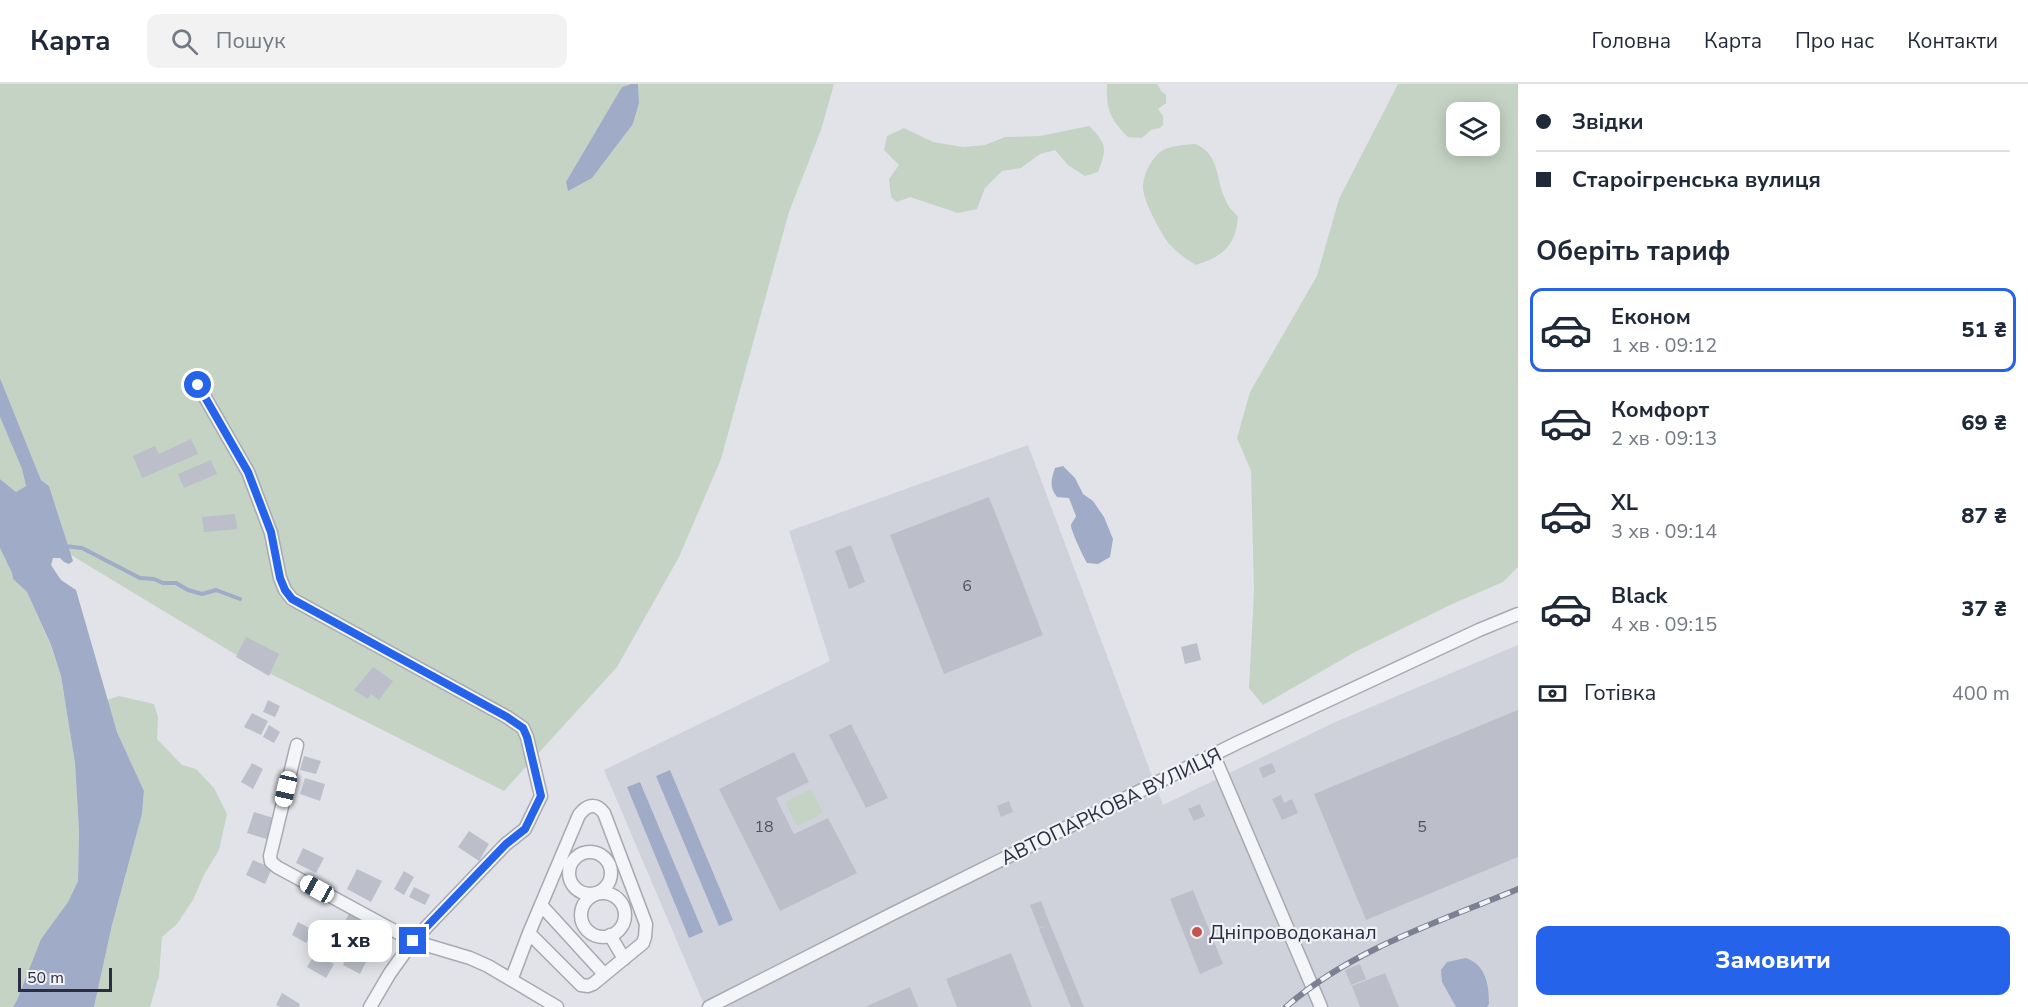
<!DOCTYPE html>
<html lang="uk">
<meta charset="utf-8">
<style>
body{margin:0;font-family:"Nunito Sans",sans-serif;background:#f2f2f3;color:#1f2937;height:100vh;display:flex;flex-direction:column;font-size:22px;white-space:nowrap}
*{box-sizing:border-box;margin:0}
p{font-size:20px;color:#747a83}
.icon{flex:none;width:33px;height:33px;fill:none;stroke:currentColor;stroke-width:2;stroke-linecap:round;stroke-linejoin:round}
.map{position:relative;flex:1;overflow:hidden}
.sheet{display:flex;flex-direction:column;background:#fff;width:510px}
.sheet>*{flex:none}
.guide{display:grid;align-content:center;height:132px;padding:0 18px;background:#fff}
.buttons{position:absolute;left:1446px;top:18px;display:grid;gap:12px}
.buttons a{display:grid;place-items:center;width:54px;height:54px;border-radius:12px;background:#fff;box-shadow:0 3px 15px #0003;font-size:30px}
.scale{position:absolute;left:18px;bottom:15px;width:94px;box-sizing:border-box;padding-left:6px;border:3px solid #2b2e40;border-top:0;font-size:16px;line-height:21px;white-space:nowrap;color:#2b2e40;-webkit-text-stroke:4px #f1f2f7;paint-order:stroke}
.end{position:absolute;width:27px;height:27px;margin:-14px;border:8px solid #2563eb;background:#fff;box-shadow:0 0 0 3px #fff}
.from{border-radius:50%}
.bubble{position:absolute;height:42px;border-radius:12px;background:#fff;box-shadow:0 3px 15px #0003;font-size:20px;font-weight:800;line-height:42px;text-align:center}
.car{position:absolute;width:18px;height:36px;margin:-18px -9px;border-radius:8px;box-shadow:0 0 4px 2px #0007;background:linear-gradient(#fff 24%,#345 0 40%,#fff 0 76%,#345 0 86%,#fff 0)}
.guide b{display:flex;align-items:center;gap:21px;height:57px;font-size:22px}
.guide b+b{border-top:2px solid #e0e1e3}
.guide i{width:15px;height:15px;background:#1f2937}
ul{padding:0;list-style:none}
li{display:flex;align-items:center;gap:18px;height:84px;margin:0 12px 9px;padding:0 6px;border:3px solid transparent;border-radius:12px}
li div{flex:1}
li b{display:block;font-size:22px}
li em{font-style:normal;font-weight:800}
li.active{border-color:#2563eb}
li>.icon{width:54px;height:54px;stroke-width:1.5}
h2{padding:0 18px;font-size:27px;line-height:72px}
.pay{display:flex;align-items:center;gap:15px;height:66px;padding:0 18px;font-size:22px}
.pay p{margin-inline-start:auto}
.button{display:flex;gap:12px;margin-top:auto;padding:12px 18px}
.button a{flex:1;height:69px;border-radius:12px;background:#2563eb;color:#fff;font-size:24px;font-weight:800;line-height:69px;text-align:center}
header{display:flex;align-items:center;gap:36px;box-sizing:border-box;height:84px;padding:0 30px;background:#fff;border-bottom:2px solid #e0e1e3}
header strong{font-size:28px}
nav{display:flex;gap:33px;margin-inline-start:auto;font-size:21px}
.search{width:420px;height:54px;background:#f2f2f3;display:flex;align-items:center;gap:15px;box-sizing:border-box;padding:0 21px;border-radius:12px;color:#747a83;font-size:22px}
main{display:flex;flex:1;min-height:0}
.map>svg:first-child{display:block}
.built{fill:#d0d2db}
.green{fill:#c4d3c3;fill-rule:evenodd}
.water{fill:#9fabc7}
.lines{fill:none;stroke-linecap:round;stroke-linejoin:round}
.stream{stroke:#9fabc7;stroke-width:4}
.building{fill:#bcbec9}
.minor-casing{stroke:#a7a9b3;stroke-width:15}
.minor{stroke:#f4f5f8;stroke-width:12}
.rail-casing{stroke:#7c8092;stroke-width:6}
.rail{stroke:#f1f2f7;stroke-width:4;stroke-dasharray:11;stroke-linecap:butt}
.route{stroke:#2563eb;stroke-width:8}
.poi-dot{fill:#c7534e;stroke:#f1f2f7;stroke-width:2}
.labels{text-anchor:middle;stroke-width:4.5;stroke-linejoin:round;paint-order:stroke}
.number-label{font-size:16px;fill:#4f5262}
.street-label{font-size:20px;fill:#2b2e40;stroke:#f1f2f7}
.poi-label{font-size:20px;fill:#2b2e40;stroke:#f1f2f7;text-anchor:start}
</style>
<header>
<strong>Карта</strong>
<div class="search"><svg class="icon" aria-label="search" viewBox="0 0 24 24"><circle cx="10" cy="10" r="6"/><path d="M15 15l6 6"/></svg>Пошук</div>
<nav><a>Головна</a><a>Карта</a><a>Про нас</a><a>Контакти</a></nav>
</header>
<main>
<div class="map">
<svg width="1518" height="923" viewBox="0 0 1518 923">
<rect width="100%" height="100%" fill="#e2e3e9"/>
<path class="built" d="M1028,361L1163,721L1333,639L1518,561V923H705L604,686L830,577L789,447Z"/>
<path class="green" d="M0,0H631L622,3L606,32L592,94L633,40L639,19L638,0H834L821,46L789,128L721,375L679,473L617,583L504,707L253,581L71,471L49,402L41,396L0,294Z
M1107,0H1157L1161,7L1166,11V19L1158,25L1163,32V41L1160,44L1151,46L1142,54L1128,53C1110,35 1106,26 1107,0Z
M1398,0H1518V483L1503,498L1450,521L1355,568L1263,621L1249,604L1254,507L1251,387L1237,354L1250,308L1317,192L1339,115ZM1456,28H1490V62H1456Z
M1089,42C1107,59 1107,66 1098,88L1085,92L1068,81L1055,66L1040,70L1021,84L1002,87L985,104L977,125L958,129L910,113L897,118L891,113L889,95L899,81L884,66L887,52L904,44L933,58L963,63L985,61L1005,53L1040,52Z
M1195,60C1221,70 1215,96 1226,117C1228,123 1234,128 1238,133C1235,163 1223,172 1196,181C1186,175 1178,169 1170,161C1161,150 1142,115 1143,102C1143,91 1151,76 1159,69C1168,61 1184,61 1195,60Z
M0,333L22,385L26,402L16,408L0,395Z
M0,464L12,489L13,495L27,508L51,562L61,592L75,679L79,747L78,797L68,818L41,855L17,916L13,923H0Z
M119,612L154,620L158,633L157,655L182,681L196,685L214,704L227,730L219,766L204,791L193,816L177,840L162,853L159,892L150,923H94L112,841L142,730L144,707L117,648L107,616Z
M811,705L823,729L797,742L785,718Z"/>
<path class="water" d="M631,0H638L639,19L633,40L592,94L568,107L566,98L622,3Z
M0,294L41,396L49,402L73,477L69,480L64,478L60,474H53L51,481L61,496L76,506L117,648L144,707L142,730L112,841L94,923H13L17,916L41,855L68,818L78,797L79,747L75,679L61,592L51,561L27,508L13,495L12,489L0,464V395L16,408L26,402L22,385L0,333Z
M1063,382L1075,394L1083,410L1093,417L1104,433L1113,455L1110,473L1098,480L1087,479C1084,474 1070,445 1071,441C1071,440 1076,433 1076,432L1069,414L1057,413C1049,403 1051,396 1055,384Z
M670,686L733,836L719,842L656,692Z
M640,698L703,848L689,854L627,703Z
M1466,874C1486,881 1489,901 1489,920L1487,923H1456L1442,898L1441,886L1447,878Z"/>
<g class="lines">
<path class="stream" d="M65,462L82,464L140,494L154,495L163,499H176L188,506L202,510L216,506L240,515"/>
</g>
<path class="building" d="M191,355L198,370L142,394L133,372L155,362L159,370Z
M211,376L217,390L184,404L178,390Z
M989,413L1043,551L944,590L890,451Z
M235,430L237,445L204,448L202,433Z
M851,461L865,498L849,505L835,467Z
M246,553L279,570L269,592L236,573Z
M1197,559L1201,576L1185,580L1181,563Z
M373,583L393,597L379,616L371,610L368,615L354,606Z
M268,616L280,622L275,633L263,628Z
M1518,626V773L1366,836L1314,710Z
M252,629L268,637L261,651L244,643Z
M851,640L888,714L866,724L829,651Z
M269,641L280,648L274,659L263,653Z
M794,668L809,698L776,714L794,750L828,734L857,789L780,827L719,705Z
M304,672L321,677L316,690L300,686Z
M252,679L263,685L253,705L241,698Z
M1272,679L1276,688L1263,694L1259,684Z
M305,694L325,700L320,717L300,710Z
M1281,711L1284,719L1292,715L1298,729L1282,736L1272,715Z
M1009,717L1013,728L1001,733L997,722Z
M1200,720L1205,732L1194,737L1188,725Z
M254,728L277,735L270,756L247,749Z
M469,747L489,760L479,777L458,763Z
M303,764L324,774L316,789L296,779Z
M253,776L272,784L265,800L246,791Z
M357,785L382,797L371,818L347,805Z
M404,787L414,793L404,811L394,805Z
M414,803L430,811L425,821L409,813Z
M1193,806L1223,880L1200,890L1170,815Z
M1041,817L1050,840L1084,923H1071L1039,845L1046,842L1039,844L1030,821Z
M350,828L362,835L356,846L344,839Z
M298,838L313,846L306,859L292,851Z
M370,841L384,847L377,863L363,856Z
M348,849L360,854L356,863L344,858Z
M349,869L366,878L360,890L343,881Z
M1011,869L1032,923H957L946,895Z
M315,870L334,880L326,894L307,883Z
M1360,880L1366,895L1351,901L1345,886Z
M1385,889L1399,923H1360L1352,902Z
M910,903L918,923H865Z
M282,909L300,920L299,923H280L276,921Z"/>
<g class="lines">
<g class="minor-casing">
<path id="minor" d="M198,301L248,388L271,449L280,494L285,506L292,515L507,633L523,644L527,653L541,712L525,745L506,760L413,857L390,889L370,923
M297,661L270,772L271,778L277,783L413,857L470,874L488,882L557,923
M1214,672L1321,923
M569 789a21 21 0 1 1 42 0a21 21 0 1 1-42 0Z
M581 831a22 22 0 1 1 44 0a22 22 0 1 1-44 0Z
M541,821L604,890
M610,851L624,875
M512,894L529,849L579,731C586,722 595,717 604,729L646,840L645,853L643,859L593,900L588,902L581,901L529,849
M709,923L892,830L1239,658L1479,546L1518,530"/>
</g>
<use href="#minor" class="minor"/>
<g class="rail-casing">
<path id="rail" d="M1286,923C1352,865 1439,838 1518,805"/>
</g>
<use href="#rail" class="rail"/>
</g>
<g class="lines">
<path class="route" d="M198,301L248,388L271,448L280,494L285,506L292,515L507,633L523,644L527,653L541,712L525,745L506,760L413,857"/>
</g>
<circle class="poi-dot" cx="1197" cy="848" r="6"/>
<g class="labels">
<g class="number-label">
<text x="967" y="507">6</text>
<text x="764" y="748">18</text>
<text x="1422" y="748">5</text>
</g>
<g class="street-label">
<text transform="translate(1111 722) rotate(-26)" y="7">АВТОПАРКОВА ВУЛИЦЯ</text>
</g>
<g class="poi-label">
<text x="1209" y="855">Дніпроводоканал</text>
</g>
</g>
</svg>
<div class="buttons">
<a><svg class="icon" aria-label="layers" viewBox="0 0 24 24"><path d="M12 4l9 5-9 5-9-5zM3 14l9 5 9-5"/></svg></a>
</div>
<div class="scale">50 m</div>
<i class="end from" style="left:198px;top:301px"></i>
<i class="end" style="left:413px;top:857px"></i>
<div class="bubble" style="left:308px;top:836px;width:84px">1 хв</div>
<i class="car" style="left:286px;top:705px;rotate:193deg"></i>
<i class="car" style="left:317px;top:805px;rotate:299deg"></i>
</div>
<section class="sheet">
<div class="guide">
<b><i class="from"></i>Звідки</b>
<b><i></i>Староігренська вулиця</b>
</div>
<h2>Оберіть тариф</h2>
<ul>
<li class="active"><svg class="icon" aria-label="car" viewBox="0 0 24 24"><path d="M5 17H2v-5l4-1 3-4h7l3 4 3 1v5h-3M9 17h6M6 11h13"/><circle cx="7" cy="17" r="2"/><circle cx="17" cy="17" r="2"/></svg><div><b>Економ</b><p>1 хв · 09:12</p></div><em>51 ₴</em></li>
<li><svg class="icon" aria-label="car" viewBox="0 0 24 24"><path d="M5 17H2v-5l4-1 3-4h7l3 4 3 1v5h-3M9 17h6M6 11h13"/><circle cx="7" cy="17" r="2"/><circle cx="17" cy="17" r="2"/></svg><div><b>Комфорт</b><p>2 хв · 09:13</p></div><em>69 ₴</em></li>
<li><svg class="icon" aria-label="car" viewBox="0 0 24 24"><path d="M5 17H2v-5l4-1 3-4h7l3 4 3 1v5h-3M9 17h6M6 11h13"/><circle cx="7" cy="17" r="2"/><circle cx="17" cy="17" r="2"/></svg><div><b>XL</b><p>3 хв · 09:14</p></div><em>87 ₴</em></li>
<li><svg class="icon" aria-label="car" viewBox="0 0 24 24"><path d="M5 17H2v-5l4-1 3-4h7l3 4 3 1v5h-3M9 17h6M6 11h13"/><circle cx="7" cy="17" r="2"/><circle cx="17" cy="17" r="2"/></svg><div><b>Black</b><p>4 хв · 09:15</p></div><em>37 ₴</em></li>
</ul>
<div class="pay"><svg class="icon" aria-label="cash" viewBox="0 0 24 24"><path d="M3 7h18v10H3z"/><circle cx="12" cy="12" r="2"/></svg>Готівка<p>400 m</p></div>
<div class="button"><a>Замовити</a></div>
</section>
</main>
